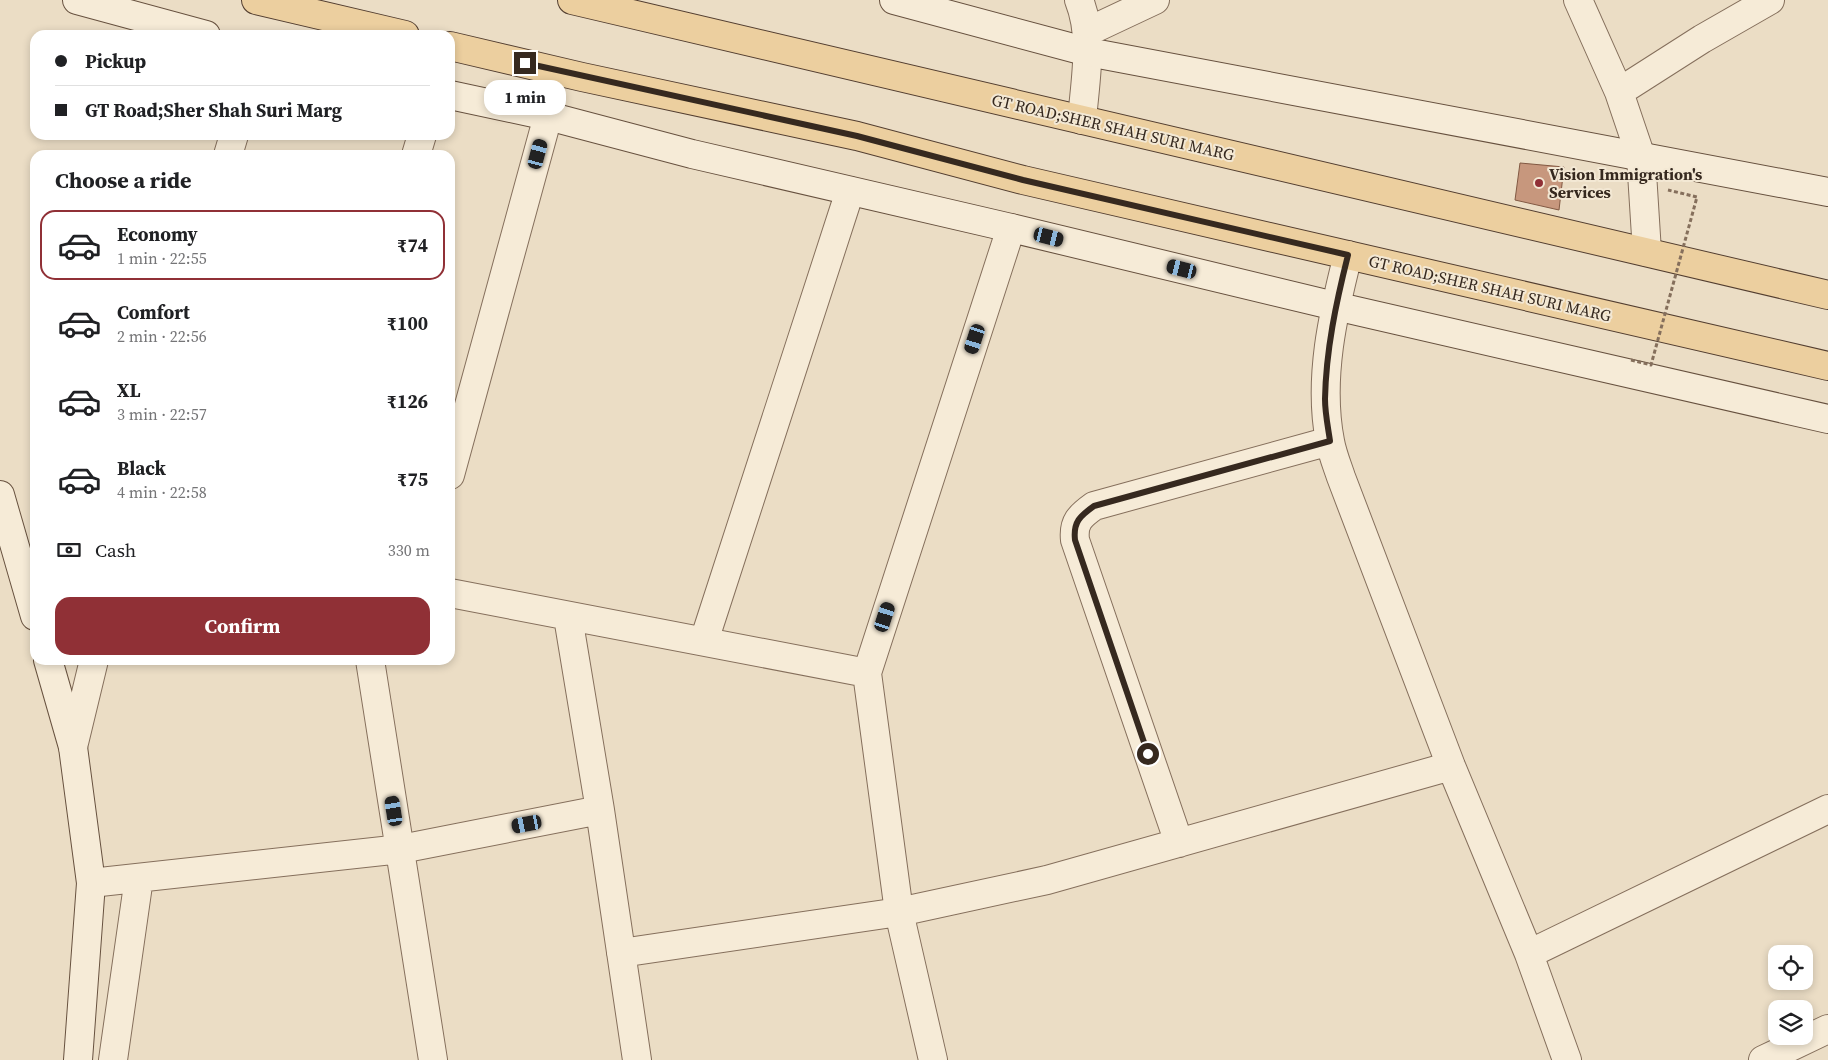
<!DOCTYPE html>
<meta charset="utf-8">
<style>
body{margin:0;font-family:"Source Serif 4",serif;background:#f6f6f6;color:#202124;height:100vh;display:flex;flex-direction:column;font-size:19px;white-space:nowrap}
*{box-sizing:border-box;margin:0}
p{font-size:16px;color:#757577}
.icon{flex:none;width:28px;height:28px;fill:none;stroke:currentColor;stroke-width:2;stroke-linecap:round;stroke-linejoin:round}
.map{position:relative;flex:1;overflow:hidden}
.sheet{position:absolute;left:30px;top:150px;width:425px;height:515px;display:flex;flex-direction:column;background:#fff;border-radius:15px;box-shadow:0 2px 8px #0003}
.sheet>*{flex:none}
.top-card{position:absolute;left:30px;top:30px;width:425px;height:110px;border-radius:15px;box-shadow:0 2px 8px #0003;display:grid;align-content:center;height:110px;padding:0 25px;background:#fff}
.buttons{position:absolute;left:1768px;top:945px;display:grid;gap:10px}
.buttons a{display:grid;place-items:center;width:45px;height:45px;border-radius:10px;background:#fff;box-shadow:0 2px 8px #0003;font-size:25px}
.end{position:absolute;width:22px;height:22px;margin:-11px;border:6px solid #36291f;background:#fff;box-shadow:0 0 0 2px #fff}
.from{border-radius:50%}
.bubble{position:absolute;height:35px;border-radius:15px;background:#fff;box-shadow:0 2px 8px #0003;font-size:16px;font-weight:700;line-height:35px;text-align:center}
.car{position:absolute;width:15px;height:30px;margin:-15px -8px;border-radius:6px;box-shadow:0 0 4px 1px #0007;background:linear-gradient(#222 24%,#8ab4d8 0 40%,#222 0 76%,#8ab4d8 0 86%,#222 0)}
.top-card b{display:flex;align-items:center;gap:18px;height:48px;font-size:19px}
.top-card b+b{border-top:1px solid #e0e0e0}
.top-card i{width:12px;height:12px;background:#202124}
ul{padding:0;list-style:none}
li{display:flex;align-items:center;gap:15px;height:70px;margin:0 10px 8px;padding:0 15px;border:2px solid transparent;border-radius:15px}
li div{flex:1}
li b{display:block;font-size:19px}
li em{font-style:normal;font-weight:700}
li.current{border-color:#903036}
li>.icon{width:45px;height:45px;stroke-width:1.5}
h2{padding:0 25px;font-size:22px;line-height:60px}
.pay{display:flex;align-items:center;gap:12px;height:55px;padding:0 25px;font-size:19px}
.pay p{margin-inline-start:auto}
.primary-button{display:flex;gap:10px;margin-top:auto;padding:10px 25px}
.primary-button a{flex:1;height:58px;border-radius:15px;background:#903036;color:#fff;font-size:20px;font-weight:700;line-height:58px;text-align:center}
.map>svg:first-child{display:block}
.building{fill:#c7977d;stroke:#825943}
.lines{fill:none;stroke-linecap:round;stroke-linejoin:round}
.minor-casing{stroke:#856f5c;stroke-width:30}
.secondary-casing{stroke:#67513f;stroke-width:30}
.primary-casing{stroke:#533e30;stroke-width:30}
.minor{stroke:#f6ebd7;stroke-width:28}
.secondary{stroke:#f6ebd7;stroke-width:28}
.primary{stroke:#eccf9f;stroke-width:28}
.path-bridge{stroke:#856f5c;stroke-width:3;stroke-dasharray:4 2.5;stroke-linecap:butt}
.route{stroke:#36291f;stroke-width:6}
.poi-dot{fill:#903036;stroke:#f3e8d4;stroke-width:2}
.labels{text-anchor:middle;stroke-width:4;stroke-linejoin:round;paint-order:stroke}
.street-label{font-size:16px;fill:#36291f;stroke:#f3e8d4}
.poi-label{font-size:16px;font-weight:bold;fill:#36291f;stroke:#f3e8d4;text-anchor:start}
</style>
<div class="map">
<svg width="1828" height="1060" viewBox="0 0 1828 1060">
<rect width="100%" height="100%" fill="#ebddc5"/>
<path class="building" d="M1520,163L1564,167L1559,210L1515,200Z"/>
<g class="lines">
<g class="minor-casing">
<path id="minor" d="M1079,0C1094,37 1085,81 1082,120
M1578,0L1619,92L1641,157L1647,252
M1087,32L1155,0
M1619,92L1702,39L1770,0
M228,155L234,135
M416,155L422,135
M1348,255C1333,314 1318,379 1330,441C1332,453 1337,465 1341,477L1451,766L1529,954L1567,1060
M450,475L548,116
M450,593L867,673
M568,617L600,810L637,1060
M704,641L850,191
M370,660L433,1060
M73,747L94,660
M1179,843L1075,540C1073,522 1080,516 1094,506L1330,441
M91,883L401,849L600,810
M621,953L899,912L1047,880L1451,766
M1529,954L1828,809
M113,1060L139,878
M933,1060L899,912L867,673L1011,228
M1763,1060L1828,1029"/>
</g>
<g class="secondary-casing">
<path id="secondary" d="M77,0L206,35
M894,0L1088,52L1828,192
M450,95L548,116L692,154L1011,228L1335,306L1828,419
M0,495L35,616
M48,660L73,747L91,883L78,1060"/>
</g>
<g class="primary-casing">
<path id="primary" d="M256,0L405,35
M572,0L1828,295
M450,46L582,77L857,136L1023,180L1828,366"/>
</g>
<use href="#minor" class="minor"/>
<use href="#secondary" class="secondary"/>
<use href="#primary" class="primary"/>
<path class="path-bridge" d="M1631,360L1651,365L1697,197L1668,190"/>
</g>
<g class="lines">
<path class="route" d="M525,63L857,136L1023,180L1348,255C1336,303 1326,350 1325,399C1325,413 1328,427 1330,441L1094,506C1080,516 1073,522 1075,540L1148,754"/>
</g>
<circle class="poi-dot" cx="1539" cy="183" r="5"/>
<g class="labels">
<g class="street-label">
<text transform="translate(1113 127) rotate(13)" y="6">GT ROAD;SHER SHAH SURI MARG</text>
<text transform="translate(1490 288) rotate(13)" y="6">GT ROAD;SHER SHAH SURI MARG</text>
</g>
<g class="poi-label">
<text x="1549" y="180">Vision Immigration's<tspan x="1549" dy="18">Services</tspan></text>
</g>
</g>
</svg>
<div class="buttons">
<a><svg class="icon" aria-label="locate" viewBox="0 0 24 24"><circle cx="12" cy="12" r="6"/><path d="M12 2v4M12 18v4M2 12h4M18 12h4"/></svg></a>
<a><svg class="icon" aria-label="layers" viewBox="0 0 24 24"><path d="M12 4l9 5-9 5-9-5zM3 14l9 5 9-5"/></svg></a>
</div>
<i class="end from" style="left:1148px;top:754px"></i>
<i class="end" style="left:525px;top:63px"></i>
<div class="bubble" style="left:484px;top:80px;width:82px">1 min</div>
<i class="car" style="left:538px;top:154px;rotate:15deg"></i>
<i class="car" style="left:1049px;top:237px;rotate:104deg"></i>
<i class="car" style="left:1182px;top:269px;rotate:284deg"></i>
<i class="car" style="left:975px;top:339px;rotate:198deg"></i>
<i class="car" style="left:885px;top:617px;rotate:18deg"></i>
<i class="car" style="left:394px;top:811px;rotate:351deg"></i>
<i class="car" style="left:527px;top:824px;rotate:259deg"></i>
<div class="top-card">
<b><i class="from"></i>Pickup</b>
<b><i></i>GT Road;Sher Shah Suri Marg</b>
</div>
<section class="sheet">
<h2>Choose a ride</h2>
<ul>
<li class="current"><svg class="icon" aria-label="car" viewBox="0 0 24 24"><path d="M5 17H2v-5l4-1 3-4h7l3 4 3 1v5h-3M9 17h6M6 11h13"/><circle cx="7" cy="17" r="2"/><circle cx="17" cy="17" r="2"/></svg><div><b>Economy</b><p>1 min · 22:55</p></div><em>₹74</em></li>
<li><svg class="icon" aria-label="car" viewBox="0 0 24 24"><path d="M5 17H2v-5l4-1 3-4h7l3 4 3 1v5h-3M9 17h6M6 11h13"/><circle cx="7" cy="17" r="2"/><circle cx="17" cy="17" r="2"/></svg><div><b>Comfort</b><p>2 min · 22:56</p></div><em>₹100</em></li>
<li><svg class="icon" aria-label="car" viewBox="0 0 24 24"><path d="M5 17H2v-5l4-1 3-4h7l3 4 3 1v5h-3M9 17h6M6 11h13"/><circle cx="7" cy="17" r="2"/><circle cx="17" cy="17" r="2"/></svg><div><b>XL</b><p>3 min · 22:57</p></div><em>₹126</em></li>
<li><svg class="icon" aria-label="car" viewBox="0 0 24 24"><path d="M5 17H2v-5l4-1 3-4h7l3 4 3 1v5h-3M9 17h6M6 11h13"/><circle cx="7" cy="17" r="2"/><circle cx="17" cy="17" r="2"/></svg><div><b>Black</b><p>4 min · 22:58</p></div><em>₹75</em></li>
</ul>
<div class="pay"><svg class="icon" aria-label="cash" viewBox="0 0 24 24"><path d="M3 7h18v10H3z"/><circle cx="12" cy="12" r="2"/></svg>Cash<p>330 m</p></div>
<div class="primary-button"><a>Confirm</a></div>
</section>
</div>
